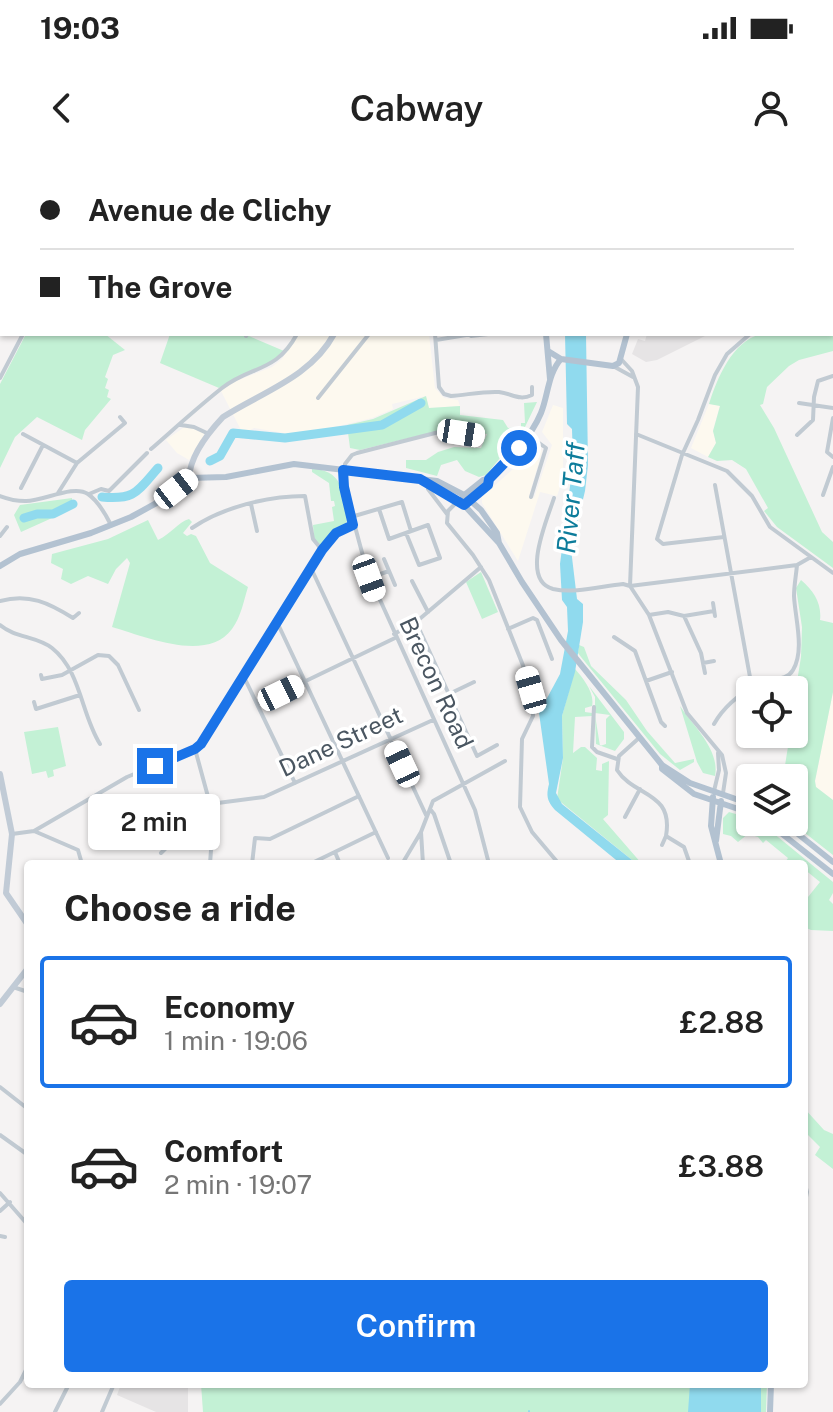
<!DOCTYPE html>
<meta charset="utf-8">
<style>
body{margin:0;font-family:"Public Sans",sans-serif;background:#f2f2f2;color:#222;height:100vh;display:flex;flex-direction:column;font-size:30px;white-space:nowrap}
*{box-sizing:border-box;margin:0}
p{font-size:26px;color:#767676}
.icon{flex:none;width:44px;height:44px;fill:none;stroke:currentColor;stroke-width:2;stroke-linecap:round;stroke-linejoin:round}
.map{position:relative;flex:1;overflow:hidden}
.side{position:absolute;left:24px;top:700px;width:784px;height:528px;display:flex;flex-direction:column;background:#fff;border-radius:8px;box-shadow:0 2px 6px #0004}
.side>*{flex:none}
.banner{position:absolute;left:0px;top:0px;width:834px;height:176px;box-shadow:0 2px 6px #0004;display:grid;align-content:center;height:176px;padding:0 40px;background:#fff}
.tools{position:absolute;left:736px;top:516px;display:grid;gap:16px}
.tools a{display:grid;place-items:center;width:72px;height:72px;border-radius:8px;background:#fff;box-shadow:0 2px 6px #0004;font-size:40px}
.end{position:absolute;width:36px;height:36px;margin:-18px;border:10px solid #1a73e8;background:#fff;box-shadow:0 0 0 4px #fff}
.from{border-radius:50%}
.bubble{position:absolute;height:56px;border-radius:8px;background:#fff;box-shadow:0 2px 6px #0004;font-size:26px;font-weight:600;line-height:56px;text-align:center}
.car{position:absolute;width:24px;height:48px;margin:-24px -12px;border-radius:10px;box-shadow:0 0 6px 2px #0007;background:linear-gradient(#fff 24%,#345 0 40%,#fff 0 76%,#345 0 86%,#fff 0)}
.banner b{display:flex;align-items:center;gap:28px;height:76px;font-size:30px}
.banner b+b{border-top:2px solid #e0e0e0}
.banner i{width:20px;height:20px;background:#222}
ul{padding:0;list-style:none}
li{display:flex;align-items:center;gap:24px;height:132px;margin:0 16px 12px;padding:0 24px;border:4px solid transparent;border-radius:8px}
li div{flex:1}
li b{display:block;font-size:30px}
li em{font-style:normal;font-weight:600}
li.current{border-color:#1a73e8}
li>.icon{width:72px;height:72px;stroke-width:1.5}
h2{padding:0 40px;font-size:36px;line-height:96px}
.action{display:flex;gap:16px;margin-top:auto;padding:16px 40px}
.action a{flex:1;height:92px;border-radius:8px;background:#1a73e8;color:#fff;font-size:32px;font-weight:600;line-height:92px;text-align:center}
.status{display:flex;justify-content:space-between;align-items:center;height:56px;padding:0 40px;background:#fff;direction:ltr}
.status svg{height:22px;fill:currentColor}
header{display:flex;justify-content:space-between;align-items:center;height:104px;padding:0 40px;background:#fff;font-size:36px;font-weight:600}
.map>svg:first-child{display:block}
.commercial{fill:#fdf9ef}
.education{fill:#e6e4e5}
.green{fill:#c3f1d5}
.water{fill:#90daee}
.lines{fill:none;stroke-linecap:round;stroke-linejoin:round}
.stream{stroke:#90daee;stroke-width:2}
.river{stroke:#90daee;stroke-width:9}
.street{stroke:#c1cad2;stroke-width:4}
.secondary{stroke:#c1cbd6;stroke-width:6}
.primary{stroke:#b3c2d1;stroke-width:6}
.route{stroke:#1a73e8;stroke-width:10}
.labels{text-anchor:middle;stroke-width:7;stroke-linejoin:round;paint-order:stroke}
.street-label{font-size:24px;fill:#4a5661;stroke:#fff}
.water-label{font-size:26px;font-style:italic;fill:#0c7c9b;stroke:#fff}
</style>
<div class="status"><b>19:03</b><svg viewBox="0 0 49 12"><path d="M0 12V9h3v3zM5 12V6h3v6zM10 12V3h3v9zM15 12V0h3v12zM26 1h20v11H26zM47 4h2v5h-2z"/></svg></div>
<header><svg class="icon" aria-label="back" viewBox="0 0 24 24"><path d="M15 5l-7 7 7 7"/></svg>Cabway<svg class="icon" aria-label="person" viewBox="0 0 24 24"><circle cx="12" cy="8" r="4"/><path d="M4 21q1-7 8-7t8 7"/></svg></header>
<div class="map">
<svg width="833" height="1252" viewBox="0 0 833 1252">
<rect width="100%" height="100%" fill="#f5f3f3"/>
<path class="commercial" d="M299,174H429L435,228L444,238L458,240L460,246L429,248L426,236L392,244L393,249L372,258L309,273L290,274L254,268L243,274L221,231L236,221L272,207L282,199Z
M709,244L720,245L713,270L716,283L708,297L691,288Z
M553,245L563,248V318L557,336L540,332L518,401L482,343V337L512,310L530,286L537,284L542,291L529,336L534,338L552,285L542,272Z
M186,266L205,273L189,300L177,293L166,280Z
M833,532V640L816,627L815,621Z"/>
<path class="education" d="M647,174H709L657,200L646,202L632,194L638,179L645,181Z
M121,1224H188V1252H156L117,1235Z"/>
<path class="green" d="M833,162V191L799,200L789,206L767,227L763,244L760,245L774,268L822,372L833,382V408L777,367L764,351L768,348L746,309L732,300L717,301L708,297L716,283L713,271L720,246L709,244C717,219 732,181 761,174C777,170 814,174 832,174Z
M26,174H105L125,190L113,195L105,217L108,219L105,228L109,230L107,237L111,239L85,270L82,280L37,257L15,277L0,308V224Z
M170,174H244L284,191L272,202L219,228L160,203Z
M426,236L429,248L460,246V255L503,260L508,268L521,267V263H525L524,243L537,242L524,269L486,315L479,317L465,311L457,300L441,305L437,316L406,308V300H426L438,292L454,287L481,288L487,274L442,270L360,290L350,288L347,265L373,259Z
M312,309C345,310 343,335 347,361C343,371 329,377 322,387L314,379L313,365L334,361L332,347L335,346L334,341H331L329,323L312,312Z
M72,338V344L61,354L21,372L14,355L20,345Z
M189,359L192,362L183,373L187,376L191,374L196,376L210,403L248,427C244,440 241,457 232,469C207,503 146,477 112,467L130,403L127,398L116,409L108,424L88,416L71,424L61,419L63,409L51,403L52,394L108,379L148,360L158,380C171,374 178,362 189,359Z
M481,412L498,452L482,459L466,422Z
M801,420C814,431 822,444 820,460L833,463V532L815,621L816,627L833,640V695L791,662H794V618H783L790,574H794V540L801,497L802,467L796,428Z
M579,485L584,487L591,506L626,540L647,571L675,603L694,599V602L680,610L660,594L581,497L578,493Z
M575,509C583,518 595,533 592,546L585,548V552L592,553V556L575,557L573,593L581,587H585L597,598L596,610L602,611V604L609,601L608,655L603,659L642,704H637L557,639L563,598L562,556Z
M589,526L624,572V579L615,591L596,584L595,555L600,586L606,584V559L610,555L595,553V537Z
M680,546C694,567 720,590 715,616L703,613L697,602Z
M58,567L66,606L53,610L54,616L48,618L46,611L32,614L24,572Z
M729,652L749,658L750,662H756L767,668L833,722V733L829,740L833,744V771L811,770L804,767V742L820,722L804,709V704H784L788,698L766,680L763,683L758,677L748,674L738,682L731,676L723,674V658Z
M804,948L824,970L833,974V1009L815,995L820,987L804,971Z
M201,1224H767L766,1252H203Z"/>
<path class="water" d="M565,174H586L588,305L585,331L571,389L577,439L583,444V462L575,512L562,556L563,598L556,633L562,644L637,704H621L555,650C547,641 546,636 549,624L539,553L560,514L568,471L567,447L562,440L560,404L573,303L572,269L567,264Z
M690,1224H761V1252H688Z"/>
<g class="lines">
<path class="stream" d="M529,1251V1252"/>
<path class="river" d="M210,301L220,296L233,273L285,278L382,265L421,243
M102,337C135,340 137,332 158,308
M24,358L37,354H53L73,344"/>
<path class="street" d="M493,0L499,2
M473,1L476,0
M115,2L116,0
M215,2V0
M231,2V0
M274,2V0
M439,2L440,0
M781,2V0
M832,56L833,51
M0,78L2,79
M832,127H833
M832,158H833
M435,174L439,227L444,234L451,236C466,235 484,231 499,232C513,234 519,241 532,235V227
M246,176L247,174
M471,176L488,174
M436,180L472,174
M621,199L632,211L638,227L630,426
M613,206L633,217
M0,218L23,174
M318,238L369,174
M799,243L833,248
M833,258L827,292L833,297
M181,265L194,267L209,274
M23,274L77,303
M636,274L727,311L752,336L770,367L833,413
M528,275L546,288L531,337
M797,275L813,260L814,237L818,221L833,216
M479,276L439,272L357,293L352,295L345,304L343,322L367,411L475,650L489,704
M151,289C174,269 198,247 222,228C252,205 276,213 297,174
M715,325L752,528
M21,328L43,285
M428,329L447,354
M58,333L77,303L125,263L120,257
M89,334L101,329L109,331L147,293
M823,335L833,307
M0,336C8,339 17,341 25,341C42,342 73,324 88,334C98,341 106,355 111,365
M554,338C547,360 520,420 553,429C574,434 602,426 623,424L630,426L797,405L811,397
M458,341L448,351L447,363L473,395L489,420L526,513L532,538L533,556L522,579L520,647L532,672L559,704
M251,344L257,371
M379,349L389,379L428,365L440,398L419,405L406,373
M351,357L402,342L411,371
M192,368C223,347 268,336 305,336L313,379L322,390
M0,376L7,367
M724,377L663,384L657,379L682,295L698,260L715,215L727,194L750,174
M384,399L395,425
M311,408L426,655
M369,418L389,411
M412,421L428,452
M630,426L649,455L687,553L722,595L726,613L723,633
M0,441C29,433 49,443 73,458L79,453
M713,443L715,456
M649,455L668,452L684,456L701,493L705,513
M684,456L714,451
M277,462L388,698
M416,462L477,596L497,585
M0,465C15,478 37,476 52,488C81,511 81,554 100,584
M508,469L533,458L537,460L552,499
M394,474L416,462L481,407
M614,477L635,491L661,562L665,566
M703,503L714,501
M41,515L42,519L62,515L98,495L109,496L118,505L139,550
M244,517L295,623
M786,517L788,530
M646,521L672,512
M449,534L474,522
M34,542L36,549L80,535
M258,544L395,478
M594,547L592,587L597,592L617,599
M714,564C724,546 741,533 759,523C770,517 786,522 793,510C805,490 795,458 794,436C794,426 796,416 797,405
M742,564L750,561
M639,578L619,596L617,610C634,637 674,631 666,676L684,687L690,704
M195,589L210,644
M714,631L719,610L718,593
M210,644L264,637L433,560
M430,649L434,654L451,704
M625,657L640,629
M34,671L78,690L82,704
M421,672L423,704
M12,674L34,671L127,617L195,589L244,516L329,379L353,365
M662,685L666,676
M335,692L340,704
M161,693L210,644
M210,704L212,676
M252,704L255,678L270,679L359,636
M310,704L376,672
M402,704L421,672L433,641L505,601
M13,827L28,832
M27,882L28,880
M0,927L28,949
M0,975L28,995
M804,1020L807,1032L804,1047
M0,1033L28,1065
M0,1051L10,1042
M0,1076L5,1077
M0,1244L20,1222L28,1206
M55,1252L69,1224
M102,1252L114,1224"/>
<path class="secondary" d="M319,0V2
M189,318C190,296 208,273 223,257C262,232 311,217 334,174
M0,614L12,674L6,733L28,765
M0,844L28,808"/>
<path class="primary" d="M592,2L593,0
M670,2V0
M546,174L550,219
M548,191L561,199L613,206L619,203L627,174
M420,319L464,345L499,383
M463,336L483,320L489,319
M464,345L488,325L489,319C509,300 530,279 541,253C548,236 548,213 561,199
M0,406L20,394L91,373L131,357L162,340L189,318L226,317L294,304L437,321L464,335L481,350L497,373L499,383L522,422L561,480L662,605V609L694,634L750,653
M662,605L690,623L750,644
M713,637L711,666L721,704
M767,662L833,714
M783,662L833,702
M716,681L721,641
M770,1252L771,1224"/>
</g>
<g class="lines">
<path class="route" d="M155,606L195,589L201,584L322,390L336,373L353,365L344,327L343,310L420,319L464,345L488,325L489,319L519,288"/>
</g>
<g class="labels">
<g class="street-label">
<text transform="translate(436 523) rotate(65)" y="8">Brecon Road</text>
<text transform="translate(341 582) rotate(-25)" y="8">Dane Street</text>
</g>
<g class="water-label">
<text transform="translate(571 338) rotate(-85)" y="9">River Taff</text>
</g>
</g>
</svg>
<div class="tools">
<a><svg class="icon" aria-label="locate" viewBox="0 0 24 24"><circle cx="12" cy="12" r="6"/><path d="M12 2v4M12 18v4M2 12h4M18 12h4"/></svg></a>
<a><svg class="icon" aria-label="layers" viewBox="0 0 24 24"><path d="M12 4l9 5-9 5-9-5zM3 14l9 5 9-5"/></svg></a>
</div>
<i class="end from" style="left:519px;top:288px"></i>
<i class="end" style="left:155px;top:606px"></i>
<div class="bubble" style="left:88px;top:634px;width:132px">2 min</div>
<i class="car" style="left:461px;top:273px;rotate:99deg"></i>
<i class="car" style="left:176px;top:329px;rotate:52deg"></i>
<i class="car" style="left:369px;top:418px;rotate:160deg"></i>
<i class="car" style="left:531px;top:530px;rotate:344deg"></i>
<i class="car" style="left:281px;top:533px;rotate:64deg"></i>
<i class="car" style="left:402px;top:604px;rotate:335deg"></i>
<div class="banner">
<b><i class="from"></i>Avenue de Clichy</b>
<b><i></i>The Grove</b>
</div>
<section class="side">
<h2>Choose a ride</h2>
<ul>
<li class="current"><svg class="icon" aria-label="car" viewBox="0 0 24 24"><path d="M5 17H2v-5l4-1 3-4h7l3 4 3 1v5h-3M9 17h6M6 11h13"/><circle cx="7" cy="17" r="2"/><circle cx="17" cy="17" r="2"/></svg><div><b>Economy</b><p>1 min · 19:06</p></div><em>£2.88</em></li>
<li><svg class="icon" aria-label="car" viewBox="0 0 24 24"><path d="M5 17H2v-5l4-1 3-4h7l3 4 3 1v5h-3M9 17h6M6 11h13"/><circle cx="7" cy="17" r="2"/><circle cx="17" cy="17" r="2"/></svg><div><b>Comfort</b><p>2 min · 19:07</p></div><em>£3.88</em></li>
</ul>
<div class="action"><a>Confirm</a></div>
</section>
</div>
